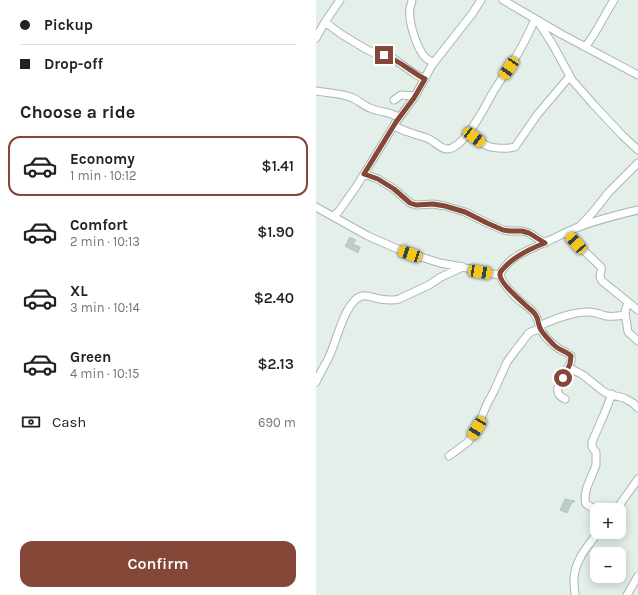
<!DOCTYPE html>
<meta charset="utf-8">
<style>
body{margin:0;font-family:Karla,sans-serif;background:#f2f2f2;color:#222;height:100vh;display:flex;flex-direction:column;font-size:15px;white-space:nowrap}
*{box-sizing:border-box;margin:0}
p{font-size:13px;color:#767676}
.icon{flex:none;width:22px;height:22px;fill:none;stroke:currentColor;stroke-width:2;stroke-linecap:round;stroke-linejoin:round}
.map{position:relative;flex:1;overflow:hidden}
.side{display:flex;flex-direction:column;background:#fff;width:316px}
.side>*{flex:none}
.banner{display:grid;align-content:center;height:88px;padding:0 20px;background:#fff}
.fabs{position:absolute;left:274px;top:503px;display:grid;gap:8px}
.fabs a{display:grid;place-items:center;width:36px;height:36px;border-radius:8px;background:#fff;box-shadow:0 2px 10px #0003;font-size:20px}
.end{position:absolute;width:18px;height:18px;margin:-9px;border:5px solid #854737;background:#fff;box-shadow:0 0 0 2px #fff}
.from{border-radius:50%}
.car{position:absolute;width:12px;height:24px;margin:-12px -6px;border-radius:5px;box-shadow:0 0 3px 1px #0007;background:linear-gradient(#f5c518 24%,#345 0 40%,#f5c518 0 76%,#345 0 86%,#f5c518 0)}
.banner b{display:flex;align-items:center;gap:14px;height:38px;font-size:15px}
.banner b+b{border-top:1px solid #e0e0e0}
.banner i{width:10px;height:10px;background:#222}
ul{padding:0;list-style:none}
li{display:flex;align-items:center;gap:12px;height:60px;margin:0 8px 6px;padding:0 12px;border:2px solid transparent;border-radius:12px}
li div{flex:1}
li b{display:block;font-size:15px}
li em{font-style:normal;font-weight:600}
li.on{border-color:#854737}
li>.icon{width:36px;height:36px;stroke-width:1.5}
h2{padding:0 20px;font-size:18px;line-height:48px}
.pay{display:flex;align-items:center;gap:10px;height:44px;padding:0 20px;font-size:15px}
.pay p{margin-inline-start:auto}
.button{display:flex;gap:8px;margin-top:auto;padding:8px 20px}
.button a{flex:1;height:46px;border-radius:12px;background:#854737;color:#fff;font-size:16px;font-weight:600;line-height:46px;text-align:center}
main{display:flex;flex:1;min-height:0}
.map>svg:first-child{display:block}
.building{fill:#bbcdc5;stroke:#b5c9c0}
.lines{fill:none;stroke-linecap:round;stroke-linejoin:round}
.minor-casing{stroke:#a6b8b0;stroke-width:9}
.minor{stroke:#fff;stroke-width:7}
.route{stroke:#854737;stroke-width:5}
</style>
<main>
<section class="side">
<div class="banner">
<b><i class="from"></i>Pickup</b>
<b><i></i>Drop-off</b>
</div>
<h2>Choose a ride</h2>
<ul>
<li class="on"><svg class="icon" aria-label="car" viewBox="0 0 24 24"><path d="M5 17H2v-5l4-1 3-4h7l3 4 3 1v5h-3M9 17h6M6 11h13"/><circle cx="7" cy="17" r="2"/><circle cx="17" cy="17" r="2"/></svg><div><b>Economy</b><p>1 min · 10:12</p></div><em>$1.41</em></li>
<li><svg class="icon" aria-label="car" viewBox="0 0 24 24"><path d="M5 17H2v-5l4-1 3-4h7l3 4 3 1v5h-3M9 17h6M6 11h13"/><circle cx="7" cy="17" r="2"/><circle cx="17" cy="17" r="2"/></svg><div><b>Comfort</b><p>2 min · 10:13</p></div><em>$1.90</em></li>
<li><svg class="icon" aria-label="car" viewBox="0 0 24 24"><path d="M5 17H2v-5l4-1 3-4h7l3 4 3 1v5h-3M9 17h6M6 11h13"/><circle cx="7" cy="17" r="2"/><circle cx="17" cy="17" r="2"/></svg><div><b>XL</b><p>3 min · 10:14</p></div><em>$2.40</em></li>
<li><svg class="icon" aria-label="car" viewBox="0 0 24 24"><path d="M5 17H2v-5l4-1 3-4h7l3 4 3 1v5h-3M9 17h6M6 11h13"/><circle cx="7" cy="17" r="2"/><circle cx="17" cy="17" r="2"/></svg><div><b>Green</b><p>4 min · 10:15</p></div><em>$2.13</em></li>
</ul>
<div class="pay"><svg class="icon" aria-label="cash" viewBox="0 0 24 24"><path d="M3 7h18v10H3z"/><circle cx="12" cy="12" r="2"/></svg>Cash<p>690 m</p></div>
<div class="button"><a>Confirm</a></div>
</section>
<div class="map">
<svg width="322" height="595" viewBox="0 0 322 595">
<rect width="100%" height="100%" fill="#e4efe9"/>
<path class="building" d="M34,237L40,240L37,244L44,247L42,253L29,246Z
M249,499L259,501L255,504L251,513L244,510Z"/>
<g class="lines">
<g class="minor-casing">
<path id="minor" d="M96,0C96,3 94,6 94,9C92,21 101,50 110,58C112,60 115,61 118,63
M187,0L245,34L322,75
M221,20L237,45L256,80L277,104L306,135L322,150
M9,22L25,34L48,48L60,54L75,57L99,74L109,79
M0,38L9,22L24,0
M269,47C281,33 288,15 298,0
M0,91C12,93 26,93 37,98C43,101 48,106 54,108C64,113 72,110 83,118
M78,100L85,95L99,96
M78,126C84,129 91,132 98,134C104,136 110,137 115,140C120,143 125,149 131,149C148,149 169,107 176,94C183,82 191,71 198,60C206,47 213,33 219,19
M152,133C158,137 162,141 168,144C174,149 192,149 199,147L221,115L254,76
M48,174L62,179L78,189L94,203L100,205L117,204L129,206L149,212L171,223L187,230L194,231H206L213,233L229,243
M0,207L52,236L86,251L124,263L147,267L164,272L184,275
M18,216L23,211L40,187L80,122L98,98L116,65L156,14L165,0
M264,226L278,211L293,192L322,163
M250,233L260,243L285,267C287,272 281,275 286,281L322,310
M312,302L309,312L312,332L322,341
M223,326C236,320 257,312 272,312C278,312 284,314 290,316C296,317 303,316 309,315
M252,367L267,375L287,391L292,394L308,398L317,403L322,408
M0,382C4,373 9,365 13,357C20,343 29,300 46,296C52,295 58,298 64,299C70,300 77,301 83,299L113,285L125,277L147,267
M249,399C236,393 243,384 248,376C250,372 252,368 254,364L255,361V356C250,351 242,350 237,344C232,340 226,333 224,327C222,322 222,318 218,313C214,308 209,305 204,301C197,295 185,282 184,274C193,256 215,249 232,241C241,237 250,232 260,228C280,220 301,215 322,210
M133,456L152,442L161,428L171,404L178,391L191,362L199,351L213,333L217,331L225,329
M300,510L322,479
M281,511L270,504C266,492 276,477 280,465V452L276,447V442L289,412L296,394
M259,595C259,591 258,587 258,582C257,563 271,546 283,532
M311,595L322,576"/>
</g>
<use href="#minor" class="minor"/>
</g>
<g class="lines">
<path class="route" d="M68,55C83,60 95,72 109,79L98,98L80,122L48,174L62,179L78,189L94,203L100,205L117,204L129,206L149,212L171,223L187,230L194,231H206L213,233L229,243C213,249 198,256 187,269C186,270 184,272 184,274C183,283 207,303 214,309C218,312 221,316 222,321C223,325 223,327 225,330C228,335 233,340 237,344C242,350 250,351 255,356L254,364L247,378"/>
</g>
</svg>
<div class="fabs">
<a>+</a>
<a>−</a>
</div>
<i class="end from" style="left:247px;top:378px"></i>
<i class="end" style="left:68px;top:55px"></i>
<i class="car" style="left:193px;top:68px;rotate:214deg"></i>
<i class="car" style="left:158px;top:137px;rotate:127deg"></i>
<i class="car" style="left:260px;top:243px;rotate:318deg"></i>
<i class="car" style="left:94px;top:254px;rotate:289deg"></i>
<i class="car" style="left:164px;top:272px;rotate:100deg"></i>
<i class="car" style="left:161px;top:428px;rotate:211deg"></i>
</div>
</main>
